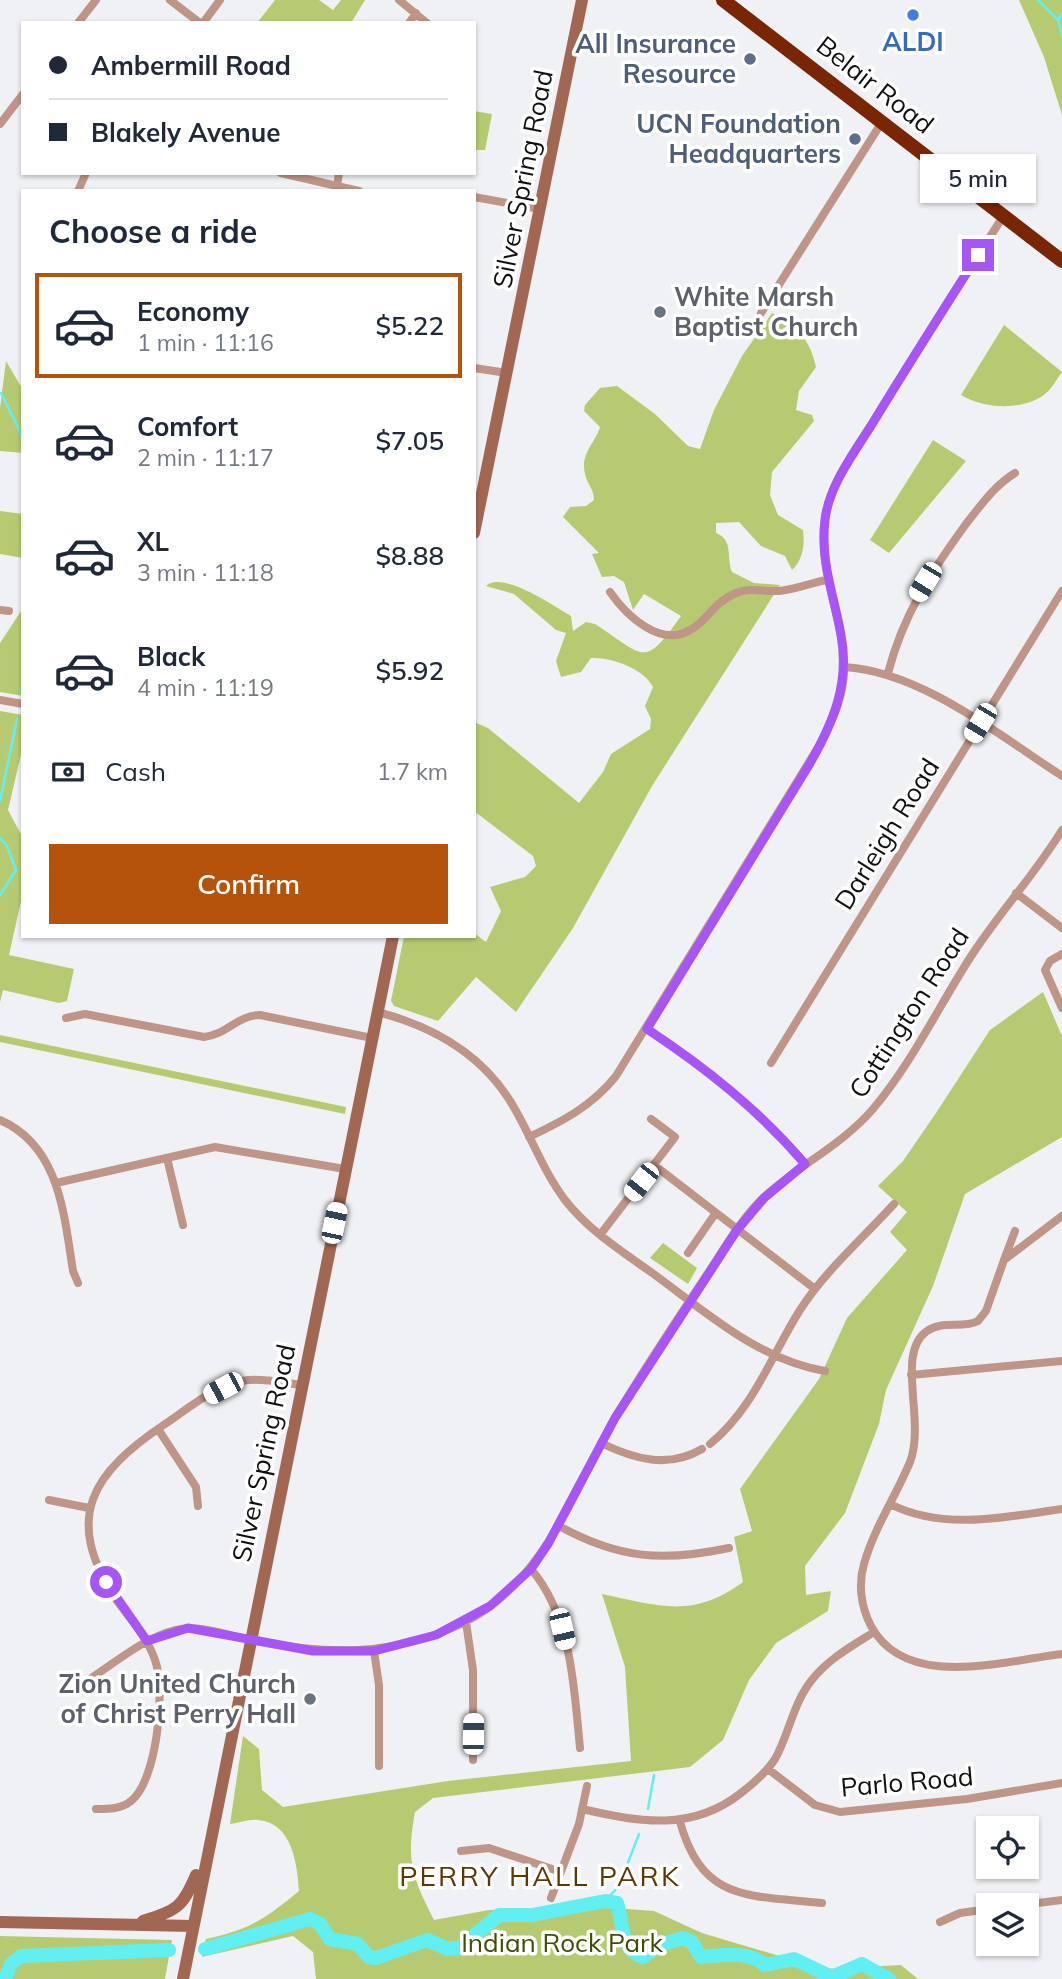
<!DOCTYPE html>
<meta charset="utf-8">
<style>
body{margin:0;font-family:Mulish,sans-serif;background:#f2f2f3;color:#1f2937;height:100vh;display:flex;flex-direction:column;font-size:26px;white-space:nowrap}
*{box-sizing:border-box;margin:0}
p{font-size:23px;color:#747a83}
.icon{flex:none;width:38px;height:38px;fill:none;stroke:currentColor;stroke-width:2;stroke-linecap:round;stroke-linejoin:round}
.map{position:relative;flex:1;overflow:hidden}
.details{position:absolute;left:21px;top:189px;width:455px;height:749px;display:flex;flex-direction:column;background:#fff;border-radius:0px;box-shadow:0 2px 5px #0004}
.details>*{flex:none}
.banner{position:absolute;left:21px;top:21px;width:455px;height:154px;border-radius:0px;box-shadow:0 2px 5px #0004;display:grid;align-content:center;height:154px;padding:0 28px;background:#fff}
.buttons{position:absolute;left:976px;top:1816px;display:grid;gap:14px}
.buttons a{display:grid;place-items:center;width:63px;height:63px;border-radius:0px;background:#fff;box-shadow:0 2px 5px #0004;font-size:35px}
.end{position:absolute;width:32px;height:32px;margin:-16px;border:9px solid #a855f7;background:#fff;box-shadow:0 0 0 4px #fff}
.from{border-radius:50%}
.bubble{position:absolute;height:49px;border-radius:0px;background:#fff;box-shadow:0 2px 5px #0004;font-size:23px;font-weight:600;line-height:49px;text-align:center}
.car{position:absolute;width:21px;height:42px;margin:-21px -10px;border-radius:9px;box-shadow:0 0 5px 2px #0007;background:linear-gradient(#fff 24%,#345 0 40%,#fff 0 76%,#345 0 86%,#fff 0)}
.banner b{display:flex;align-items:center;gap:24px;height:66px;font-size:26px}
.banner b+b{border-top:2px solid #e0e1e3}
.banner i{width:18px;height:18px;background:#1f2937}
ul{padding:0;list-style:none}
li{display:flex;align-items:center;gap:21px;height:105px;margin:0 14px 10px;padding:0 14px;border:4px solid transparent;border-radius:0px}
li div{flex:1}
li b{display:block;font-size:26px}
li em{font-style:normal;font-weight:600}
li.selected{border-color:#b45309}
li>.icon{width:63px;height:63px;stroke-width:1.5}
h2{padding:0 28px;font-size:32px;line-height:84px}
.pay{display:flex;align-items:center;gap:18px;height:77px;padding:0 28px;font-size:26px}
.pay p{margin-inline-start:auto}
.primary-button{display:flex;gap:14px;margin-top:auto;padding:14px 28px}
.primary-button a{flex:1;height:80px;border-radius:0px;background:#b45309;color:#fff;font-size:28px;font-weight:600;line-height:80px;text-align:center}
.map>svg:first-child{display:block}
.green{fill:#b6cb71}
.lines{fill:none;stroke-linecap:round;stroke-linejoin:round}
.stream{stroke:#61eff2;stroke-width:2.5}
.river{stroke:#61eff2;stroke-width:14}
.street{stroke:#be9587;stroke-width:8}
.secondary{stroke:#a26753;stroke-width:12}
.highway{stroke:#782604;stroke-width:14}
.route{stroke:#a855f7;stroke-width:9}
.shop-dot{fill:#3f7fe0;stroke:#fff;stroke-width:2.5}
.service-dot{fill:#5c6f8a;stroke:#fff;stroke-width:2.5}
.worship-dot{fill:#6b7280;stroke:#fff;stroke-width:2.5}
.labels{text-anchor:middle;stroke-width:7;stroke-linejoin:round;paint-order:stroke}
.shop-label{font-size:26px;font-weight:bold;fill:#366cbe;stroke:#fff}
.service-label{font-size:26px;font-weight:bold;fill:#4e5e75;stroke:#fff;text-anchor:end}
.street-label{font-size:26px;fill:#0f1011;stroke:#fff}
.worship-label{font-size:26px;font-weight:bold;fill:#5b616d;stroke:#fff;text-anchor:start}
.park-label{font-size:26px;fill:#404d05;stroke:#fff}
.neighbourhood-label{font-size:28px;letter-spacing:2px;fill:#5c3802;stroke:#fff}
</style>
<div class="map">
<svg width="1062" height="1979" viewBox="0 0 1062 1979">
<rect width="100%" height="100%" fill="#f0f1f4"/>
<path class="green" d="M275,0H319L333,10L341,0H365L351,23H257Z
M1019,0H1062V115L1044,57Z
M474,111L492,114L485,150H474Z
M772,313C798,330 809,336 816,367L799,391L796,410L812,415L814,421L772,472L770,495L778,515L803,530C805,544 803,560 792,570L785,556L761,546L739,522L716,523V533C734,540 726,557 732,572L754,583L780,585L652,786L573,928L516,1012L476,977L438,1021L394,1006L391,1001L404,936H474V933L486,942L501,911L490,887L525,877L536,866L533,856L474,811V722L488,728L579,803L603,772L611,754L650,729L651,719L645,706L653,687C643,668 611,657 591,658L581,672L561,677L556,661L566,633L556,630L514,594L486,586C502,570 555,607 571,616L573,631L586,622L595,624C645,656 643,670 681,616L644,594L633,610L624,582L614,576L602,577L592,554L599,553L563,517L570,507L586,506L594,500C594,489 587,484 585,474C580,453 595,444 600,427L584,411L585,405L600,388L617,386L655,414L688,446L700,449L714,410L742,356Z
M1004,325L1062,372C1057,378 1052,389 1045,394C1023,411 984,409 961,395Z
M6,361L23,390V453L0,451V408Z
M933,440L966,461L889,553L870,540Z
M0,511L23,514V558L0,554Z
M23,608V696L0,692V643Z
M0,711L23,715V746L8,810L23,838V892L9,955L74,969L67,1001L59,1003L3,990L0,1002Z
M1043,992L1062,1036V1137L965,1194L933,1286L886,1390L879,1424L845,1513L805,1566L806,1595L831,1591L828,1611L776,1643L749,1680L723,1740L690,1767L433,1798L415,1812C406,1862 412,1876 434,1920L489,1910L586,1906L654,1911L702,1933L823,1969L901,1965L918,1979H316L313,1952L293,1936L202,1957L206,1939C249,1930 265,1919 299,1891C297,1865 293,1823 258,1820C250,1819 239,1823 230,1824L243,1736L259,1749L262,1790L283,1807L448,1781L631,1761L625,1667L602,1594C659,1606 693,1619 743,1582L734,1537L752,1531L740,1489L819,1379L847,1318L907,1250L890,1232L907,1212L878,1186L903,1161L936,1113L990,1030Z
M0,1035L346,1107L345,1114L0,1042Z
M663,1243L697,1268L688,1284L650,1258Z
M0,1936L172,1940L165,1979H0Z"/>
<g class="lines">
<path class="stream" d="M1038,0L1058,20L1062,36
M1058,20L1062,13
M1,393L23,438
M21,691L23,686
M0,801L17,719
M0,838L7,846L16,870L0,895
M648,1809L654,1775
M605,1901L619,1886L639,1834"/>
<path class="river" d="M205,1949L310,1919L320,1924L330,1939L358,1944L369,1957L376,1958L427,1940L448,1949L459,1948L499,1915H532L605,1901L617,1903C624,1923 619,1950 643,1957L662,1944L683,1938L692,1942L701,1957C723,1955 747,1950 765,1965L794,1959L832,1977L862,1964L889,1979
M5,1979L11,1964L21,1956L169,1950"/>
<path class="street" d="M170,0L200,23
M399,0L427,23
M78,23L96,0
M203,23L220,0
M409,23L416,13
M0,124L23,94
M281,173L359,191
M337,186L339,173
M78,191L86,173
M474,197L540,209
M761,313L882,122
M474,368L507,373
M610,592C626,615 660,648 690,630C707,621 714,602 736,593C751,587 763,592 779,591C794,590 811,583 826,580
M0,610L9,611
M844,667C920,671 999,735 1062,776
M888,673C903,615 931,572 966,524C981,505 994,486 1015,473
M0,700L23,704
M1016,893L1062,928
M1062,954L1050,961L1045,970L1062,1008
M377,1012C436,1027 486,1056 516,1111C533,1141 544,1172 565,1200C589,1231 623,1252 655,1275C707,1313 759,1360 825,1371
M66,1018L85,1014L204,1037C226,1035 238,1015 260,1015L372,1038
M647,1029C706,1068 758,1110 805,1164
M771,1063L1062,591
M0,1120C60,1146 64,1215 73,1271L78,1283
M529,1137C563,1121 592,1106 616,1076L822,741C834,717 845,693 844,665C843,615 817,570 825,518C831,479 861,442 881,409C921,344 963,279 1004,215
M167,1158L183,1225
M654,1165L815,1289
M56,1183L215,1147L345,1169
M1062,1216L1004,1260L986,1311L978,1321C963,1329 942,1320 927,1331C895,1353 926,1421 910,1462C896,1496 874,1528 864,1564C858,1584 861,1607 871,1626C906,1691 1003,1661 1062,1654
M600,1235L675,1137L651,1119
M688,1253L715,1214
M1004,1260L1015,1231
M911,1375L1062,1361
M158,1429L196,1487L198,1506
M601,1443C634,1459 668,1469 702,1449
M710,1444C754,1408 771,1356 800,1310C825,1271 863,1238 894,1204
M49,1500L89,1508
M890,1504C943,1531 1005,1517 1062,1509
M559,1526C619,1559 663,1562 729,1548
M531,1569C572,1617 574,1688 580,1748
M466,1622L473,1670V1760
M374,1651L379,1685V1766
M90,1679C116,1662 144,1638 175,1630C200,1624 226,1635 251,1640C325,1655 393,1657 463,1623C545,1582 572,1493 615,1418C643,1370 675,1323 706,1276C724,1249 741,1219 764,1197C799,1165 842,1145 873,1109C911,1064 937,1010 968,961C997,915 1034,876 1062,830
M768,1769L815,1805L840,1812L967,1799L1062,1783
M96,1809C108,1809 122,1809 131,1801C157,1781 166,1689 155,1660C147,1636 129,1618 115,1598C63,1517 92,1473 165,1424C189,1408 218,1383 248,1380C265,1378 284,1383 301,1385
M582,1809C639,1822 692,1832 741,1793C754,1783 766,1773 775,1759C789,1734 793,1704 811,1681C828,1659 852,1646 874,1632
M680,1822C703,1903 749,1895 822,1903
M461,1851L489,1848L561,1872
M551,1898L579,1824L587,1786
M1014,1906L1062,1900
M940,1922L960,1913L989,1909"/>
<path class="secondary" d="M474,533L582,0
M143,1921C177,1910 182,1908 196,1875
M0,1922L192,1926
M183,1979L393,936"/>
<path class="highway" d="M723,0L1062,261"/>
</g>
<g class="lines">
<path class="route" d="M106,1582L147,1641L188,1628L313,1651H374L436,1635L490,1606L531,1569L548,1544L615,1418L737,1230L764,1198L805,1164C759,1110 706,1068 647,1029L809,765C833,723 850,684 841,635C834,595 820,562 825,520C829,484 856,451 874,421C908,365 943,310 978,255"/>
</g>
<circle class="shop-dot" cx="913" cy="15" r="7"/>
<g class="service-dot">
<circle cx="750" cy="59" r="7"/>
<circle cx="855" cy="139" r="7"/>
</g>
<g class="worship-dot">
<circle cx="660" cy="312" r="7"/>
<circle cx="310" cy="1699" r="7"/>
</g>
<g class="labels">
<g class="shop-label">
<text x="913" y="51">ALDI</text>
</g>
<g class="service-label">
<text x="736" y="53">All Insurance<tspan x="736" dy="30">Resource</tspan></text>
<text x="841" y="133">UCN Foundation<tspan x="841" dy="30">Headquarters</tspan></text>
</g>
<g class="street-label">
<text transform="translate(875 85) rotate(38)" y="9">Belair Road</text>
<text transform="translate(523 179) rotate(-79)" y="9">Silver Spring Road</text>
<text transform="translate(887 834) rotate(-58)" y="9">Darleigh Road</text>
<text transform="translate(909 1013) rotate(-57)" y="9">Cottington Road</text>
<text transform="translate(264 1453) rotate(-78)" y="9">Silver Spring Road</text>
<text transform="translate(907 1782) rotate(-5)" y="9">Parlo Road</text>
</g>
<g class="worship-label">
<text x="674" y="306">White Marsh<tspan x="674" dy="30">Baptist Church</tspan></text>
<text x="296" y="1693" text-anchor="end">Zion United Church<tspan x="296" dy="30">of Christ Perry Hall</tspan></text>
</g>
<g class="park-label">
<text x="562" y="1952">Indian Rock Park</text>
</g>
<g class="neighbourhood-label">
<text x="540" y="1886">PERRY HALL PARK</text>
</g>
</g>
</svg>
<div class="buttons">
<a><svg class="icon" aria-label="locate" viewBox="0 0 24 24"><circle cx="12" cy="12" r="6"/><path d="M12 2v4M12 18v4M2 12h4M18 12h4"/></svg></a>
<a><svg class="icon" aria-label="layers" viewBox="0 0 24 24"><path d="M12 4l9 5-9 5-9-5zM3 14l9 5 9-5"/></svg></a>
</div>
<i class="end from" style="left:106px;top:1582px"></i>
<i class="end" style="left:978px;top:255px"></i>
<div class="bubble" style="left:920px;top:154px;width:116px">5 min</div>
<i class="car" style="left:925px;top:582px;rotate:211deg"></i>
<i class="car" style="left:980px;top:723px;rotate:211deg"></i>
<i class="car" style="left:641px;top:1182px;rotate:218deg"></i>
<i class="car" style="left:334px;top:1223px;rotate:12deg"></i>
<i class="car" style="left:223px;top:1388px;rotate:242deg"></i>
<i class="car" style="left:562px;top:1629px;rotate:167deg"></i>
<i class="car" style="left:473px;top:1734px;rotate:1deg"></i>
<div class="banner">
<b><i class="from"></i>Ambermill Road</b>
<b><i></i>Blakely Avenue</b>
</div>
<section class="details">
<h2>Choose a ride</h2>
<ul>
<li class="selected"><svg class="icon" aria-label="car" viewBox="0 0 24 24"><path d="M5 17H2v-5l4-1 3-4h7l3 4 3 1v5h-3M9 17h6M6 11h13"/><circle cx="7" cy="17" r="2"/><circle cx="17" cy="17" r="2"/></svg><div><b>Economy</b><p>1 min · 11:16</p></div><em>$5.22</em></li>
<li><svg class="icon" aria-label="car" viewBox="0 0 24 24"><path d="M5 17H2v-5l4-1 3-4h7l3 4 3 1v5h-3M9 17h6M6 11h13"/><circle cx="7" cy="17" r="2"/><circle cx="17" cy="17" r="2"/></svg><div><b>Comfort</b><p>2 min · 11:17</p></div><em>$7.05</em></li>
<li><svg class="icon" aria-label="car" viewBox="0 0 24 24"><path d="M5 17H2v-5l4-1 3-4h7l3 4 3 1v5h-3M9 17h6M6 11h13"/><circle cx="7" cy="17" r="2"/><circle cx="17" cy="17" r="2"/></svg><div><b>XL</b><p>3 min · 11:18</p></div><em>$8.88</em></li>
<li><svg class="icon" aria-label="car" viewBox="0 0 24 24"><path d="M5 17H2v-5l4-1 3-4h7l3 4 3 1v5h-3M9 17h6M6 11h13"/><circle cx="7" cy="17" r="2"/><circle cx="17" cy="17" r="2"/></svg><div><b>Black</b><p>4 min · 11:19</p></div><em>$5.92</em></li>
</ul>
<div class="pay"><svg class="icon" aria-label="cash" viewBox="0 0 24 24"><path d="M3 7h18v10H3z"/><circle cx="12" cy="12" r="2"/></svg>Cash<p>1.7 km</p></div>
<div class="primary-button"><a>Confirm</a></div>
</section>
</div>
